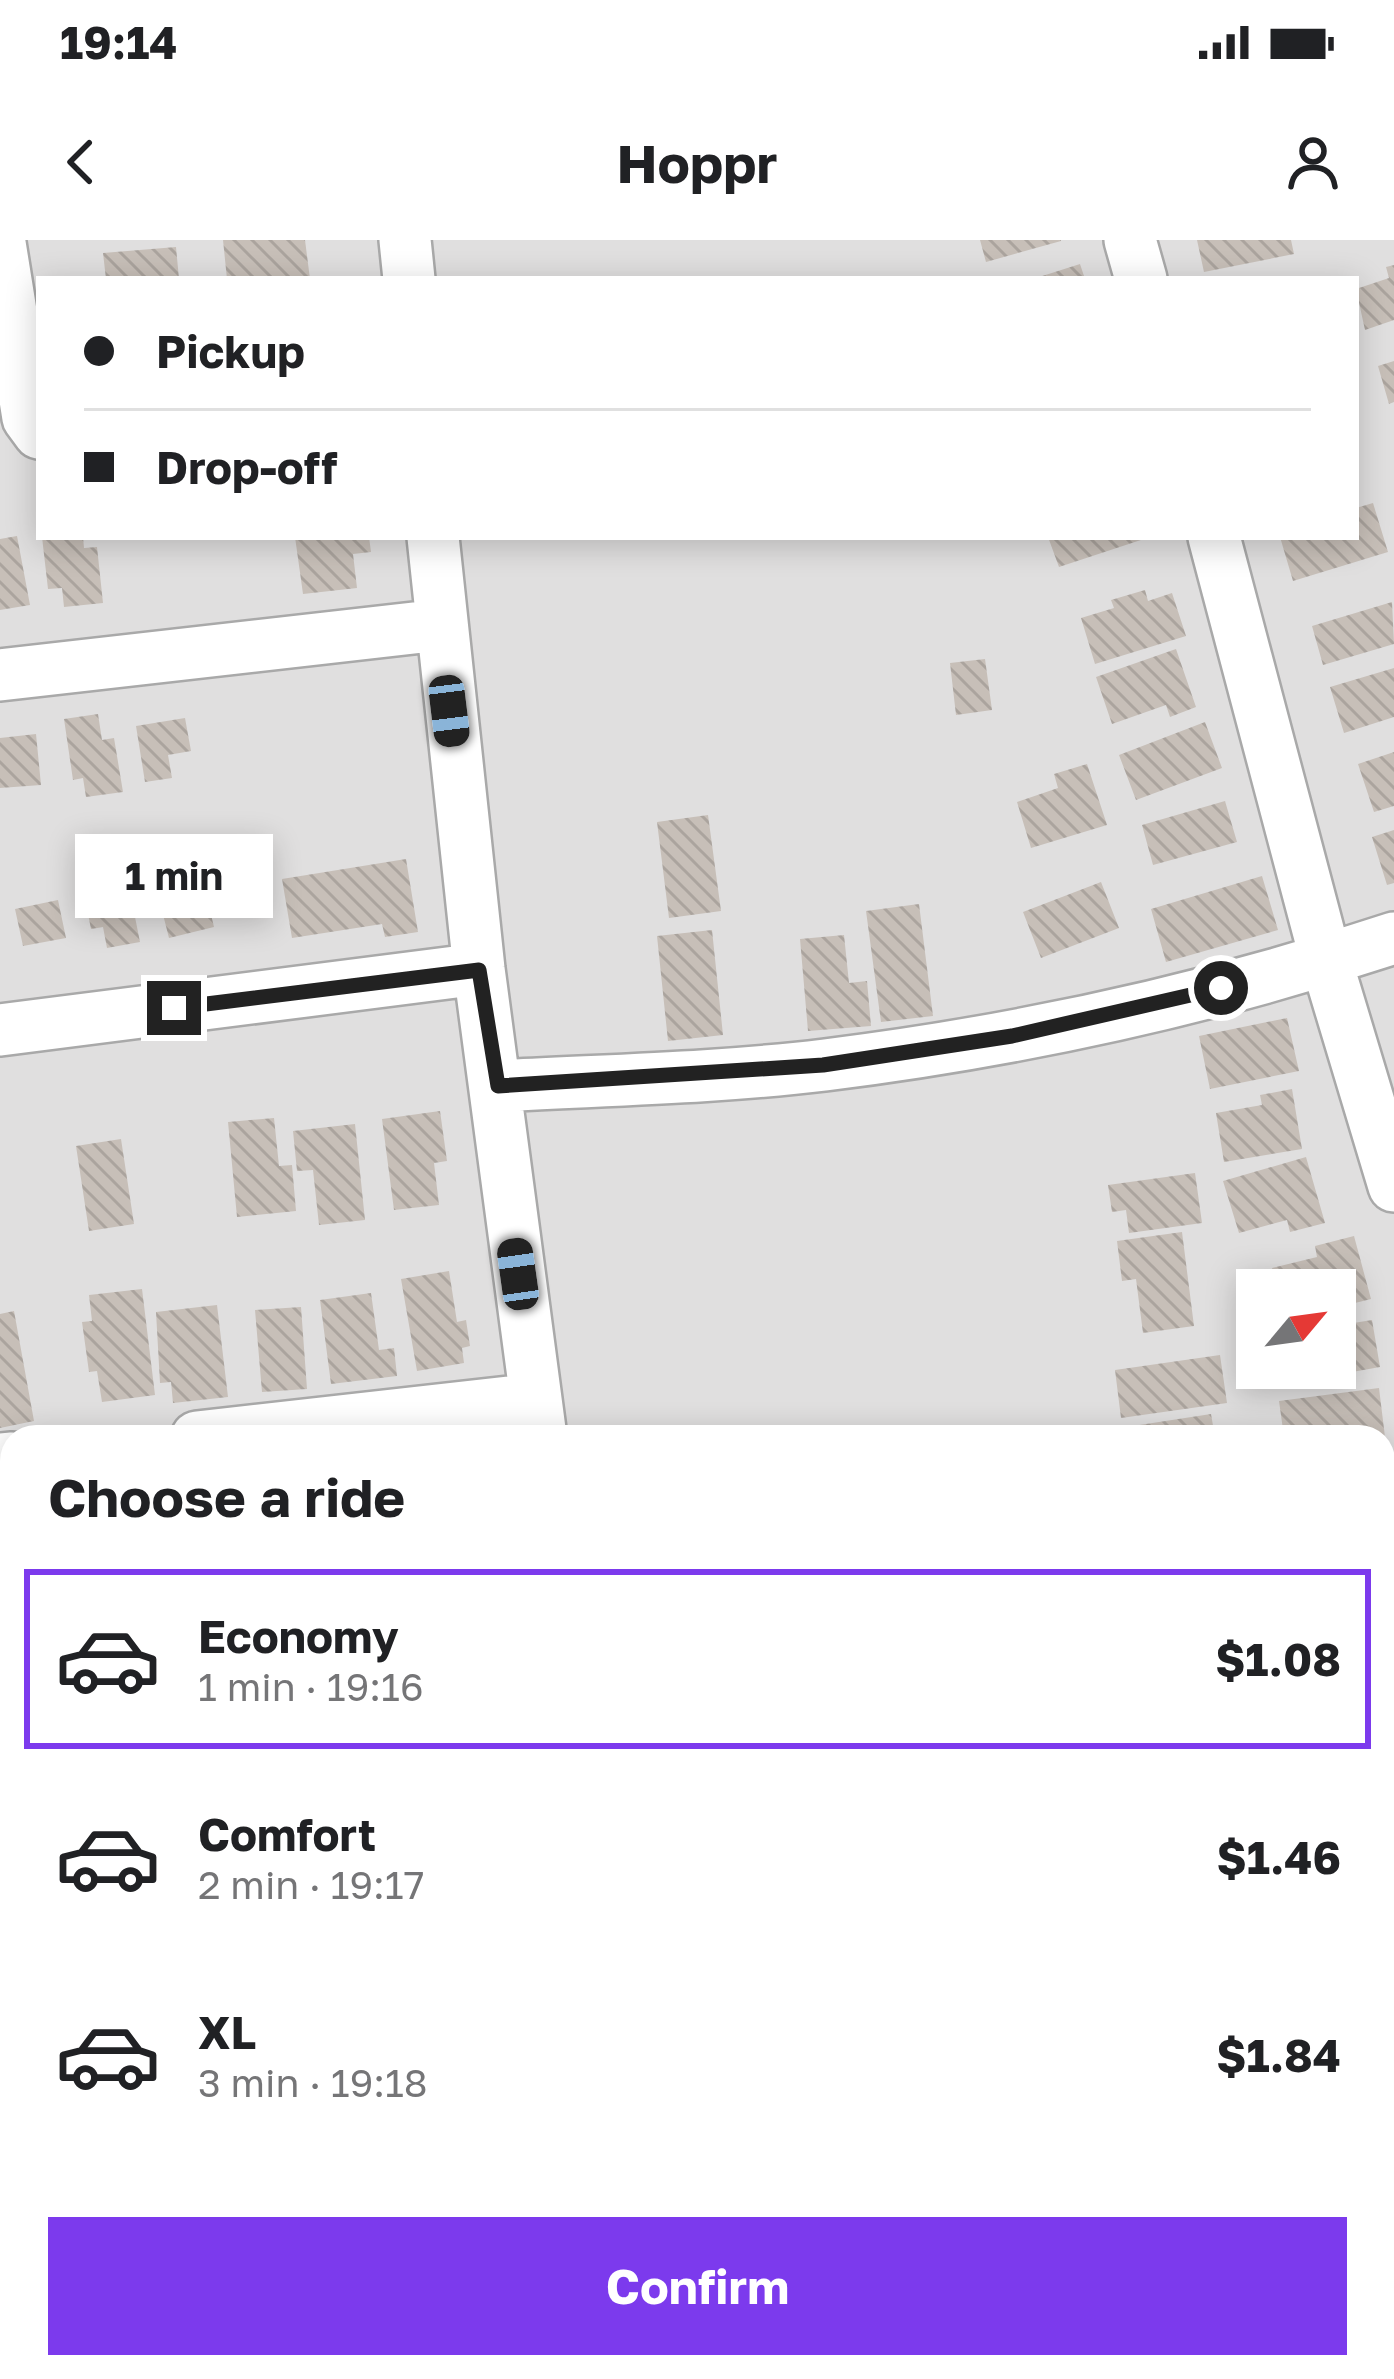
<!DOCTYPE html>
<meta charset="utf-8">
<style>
body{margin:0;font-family:"Golos Text",sans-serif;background:#f6f6f6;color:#202124;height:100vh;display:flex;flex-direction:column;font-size:45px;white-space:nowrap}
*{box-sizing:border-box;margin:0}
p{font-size:39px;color:#757577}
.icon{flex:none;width:66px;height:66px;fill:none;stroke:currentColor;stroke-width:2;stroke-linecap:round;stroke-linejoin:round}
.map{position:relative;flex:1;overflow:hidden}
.drawer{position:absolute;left:0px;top:1185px;width:1395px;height:954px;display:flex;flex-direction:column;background:#fff;border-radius:36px 36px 0 0;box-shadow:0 6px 30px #0003}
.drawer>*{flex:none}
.hud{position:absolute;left:36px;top:36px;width:1323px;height:264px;border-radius:0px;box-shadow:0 6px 30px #0003;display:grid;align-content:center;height:264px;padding:0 48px;background:#fff}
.needle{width:78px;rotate:61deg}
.fabs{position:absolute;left:1236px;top:1029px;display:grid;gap:24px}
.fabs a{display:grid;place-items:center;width:120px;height:120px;border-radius:0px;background:#fff;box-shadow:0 6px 30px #0003;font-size:60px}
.end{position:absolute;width:54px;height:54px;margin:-27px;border:15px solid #222;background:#fff;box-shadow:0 0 0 6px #fff}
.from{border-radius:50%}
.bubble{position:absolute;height:84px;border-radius:0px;background:#fff;box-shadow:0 6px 30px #0003;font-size:39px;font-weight:700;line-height:84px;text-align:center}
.car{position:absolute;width:36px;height:72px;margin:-36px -18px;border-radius:15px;box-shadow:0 0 9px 3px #0007;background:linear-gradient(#222 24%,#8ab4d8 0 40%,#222 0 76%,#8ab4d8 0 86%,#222 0)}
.hud b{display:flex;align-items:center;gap:42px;height:114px;font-size:45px}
.hud b+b{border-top:3px solid #e0e0e0}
.hud i{width:30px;height:30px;background:#202124}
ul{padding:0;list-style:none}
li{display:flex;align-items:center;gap:36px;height:180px;margin:0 24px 18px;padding:0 24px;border:6px solid transparent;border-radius:0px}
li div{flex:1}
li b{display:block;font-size:45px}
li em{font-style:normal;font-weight:700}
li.on{border-color:#7c3aed}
li>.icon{width:108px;height:108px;stroke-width:1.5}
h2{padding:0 48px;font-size:54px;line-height:144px}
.cta{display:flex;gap:24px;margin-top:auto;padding:24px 48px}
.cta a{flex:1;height:138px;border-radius:0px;background:#7c3aed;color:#fff;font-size:48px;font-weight:700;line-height:138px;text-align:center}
.status{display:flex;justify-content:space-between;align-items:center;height:84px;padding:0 60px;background:#fff;direction:ltr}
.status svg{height:33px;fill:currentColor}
header{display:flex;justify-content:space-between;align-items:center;height:156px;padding:0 48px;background:#fff;font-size:54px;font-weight:700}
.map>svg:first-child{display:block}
.residential{fill:#e0dfdf;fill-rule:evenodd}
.commercial{fill:#f2dad9}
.building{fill:url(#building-back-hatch)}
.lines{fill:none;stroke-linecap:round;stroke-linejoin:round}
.minor-casing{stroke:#a9a9a9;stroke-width:56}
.minor{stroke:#fff;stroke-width:51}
.route{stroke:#222;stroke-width:15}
</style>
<div class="status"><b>19:14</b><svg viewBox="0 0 49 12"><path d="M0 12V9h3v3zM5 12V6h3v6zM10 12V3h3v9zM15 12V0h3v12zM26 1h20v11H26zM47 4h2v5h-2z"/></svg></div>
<header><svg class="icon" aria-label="back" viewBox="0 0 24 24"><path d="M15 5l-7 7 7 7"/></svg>Hoppr<svg class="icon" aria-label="person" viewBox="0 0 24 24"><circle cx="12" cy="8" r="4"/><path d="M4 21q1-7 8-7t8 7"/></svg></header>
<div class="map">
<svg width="1394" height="2139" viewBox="0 0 1394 2139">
<defs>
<pattern id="building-back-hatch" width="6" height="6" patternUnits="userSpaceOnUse" patternTransform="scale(3)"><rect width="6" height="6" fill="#c7bfb8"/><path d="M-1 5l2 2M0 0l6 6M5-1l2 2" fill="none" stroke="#aba49e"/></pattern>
</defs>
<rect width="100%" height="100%" fill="#f2efe9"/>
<path class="residential" d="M0,0H1394V2139H0ZM39,39H1356V297H39ZM1257,1050H1335V1128H1257ZM12,1197H1383V2127H12Z"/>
<path class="commercial" d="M0,1674H12V2127H655L656,2139H0Z"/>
<path class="building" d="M223,0H305L310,39H227Z
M980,0H1061V1L986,22Z
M1197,0H1291L1294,14L1204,32Z
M176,7L179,39H106L103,13Z
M1080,24L1085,39H1036V38Z
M1394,25V80L1365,90L1356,49L1389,38L1386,27Z
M1394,121V162L1389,164L1378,126Z
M1373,263L1388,312L1293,341L1280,297H1356V268Z
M17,296L30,365L0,370V299Z
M42,297H83L84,308L97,307L103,363L64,367L62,348L48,349Z
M295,297H369L371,312L353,314L357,348L303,354Z
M1048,297H1147V298L1059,327Z
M1145,350L1148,361L1172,353L1186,396L1095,424L1081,378L1114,368L1111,360Z
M1392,362L1394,404L1323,425L1312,386Z
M1176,409L1196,467L1170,477L1166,465L1112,484L1096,437Z
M985,419L992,470L956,475L950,423Z
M1394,428V477L1344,493L1330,447Z
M98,474L102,500L114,498L123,552L86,557L83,538L73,540L64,479Z
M185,478L191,511L168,515L172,538L145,542L136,486Z
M1205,482L1222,528L1136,560L1119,515Z
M36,494L41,545L0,548V498Z
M1394,512V566L1374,572L1358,524Z
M1087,524L1107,585L1031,608L1017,562L1058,548L1054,534Z
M1225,561L1237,602L1153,625L1142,585Z
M708,575L721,671L669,678L657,582Z
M1394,590V643L1387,645L1372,597Z
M406,619L418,692L385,697L382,684L292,698L282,639Z
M111,622L116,649L129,647L140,702L107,708L103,687L91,689L79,629Z
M1262,636L1278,690L1166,722L1151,669Z
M203,641L214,687L169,698L157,651Z
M1101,642L1119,688L1041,718L1023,672Z
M58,660L66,698L23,706L15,669Z
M919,664L933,776L881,782L866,671Z
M712,690L723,795L668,801L657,696Z
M844,695L849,743L867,741L871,786L808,791L800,699Z
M1287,778L1299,831L1210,849L1199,796Z
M1292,849L1302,909L1224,922L1216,873L1262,865L1260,855Z
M440,871L447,921L434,923L439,965L394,970L382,879Z
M274,878L279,926L292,925L296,971L237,977L228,882Z
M355,884L365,980L319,985L313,930L297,931L293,891Z
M121,899L134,984L89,991L76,906Z
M1306,917L1325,983L1290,992L1287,980L1239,993L1223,941Z
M1195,933L1202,983L1129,993L1126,970L1112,972L1108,945Z
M1182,992L1194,1086L1143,1093L1136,1039L1122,1041L1117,1001Z
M1354,996L1371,1059L1335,1068V1050H1278L1272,1028L1317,1017L1315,1006Z
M449,1031L457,1082L466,1080L470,1106L462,1108L464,1123L417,1131L401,1039Z
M142,1049L155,1155L102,1162L97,1131L89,1132L82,1082L92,1081L89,1055Z
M371,1053L379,1110L394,1108L397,1136L331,1144L320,1060Z
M217,1065L228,1157L173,1163L171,1142L160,1143L156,1072Z
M301,1067L307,1149L262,1152L255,1070Z
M14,1071L34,1181L0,1188V1074Z
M1372,1080L1380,1127L1291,1143L1289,1128H1335V1086Z
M1220,1115L1227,1163L1121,1178L1115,1130Z
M1379,1148L1385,1197H1284L1279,1161Z
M1211,1174L1215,1197H1121L1120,1188Z
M1394,1230V1284L1383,1286V1232Z
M12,1282V1396L0,1397V1284Z
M1394,1321V1390L1385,1391L1383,1322Z
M12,1700V1769H9L4,1701Z"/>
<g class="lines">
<g class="minor-casing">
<path id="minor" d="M405,0L409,39
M1130,0L1141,39
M0,3L28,178L39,193
M433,297L479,729L541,1197
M1214,297L1326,720L1394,946
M0,435L440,385
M0,790L479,729
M498,846C607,840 717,838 825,825C1018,801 1210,759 1394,698
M197,1197L535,1159
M0,1219L12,1218
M0,1651L12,1649
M0,1860L12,1859
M658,2127L660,2139
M1146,2139L1198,2134"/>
</g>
<use href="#minor" class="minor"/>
</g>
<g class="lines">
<path class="route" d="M174,768L479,730L498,846L823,825L1012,796L1221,748"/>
</g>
</svg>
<div class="fabs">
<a><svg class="needle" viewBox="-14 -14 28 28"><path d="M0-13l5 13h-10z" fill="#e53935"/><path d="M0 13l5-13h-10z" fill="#757577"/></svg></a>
</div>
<i class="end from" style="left:1221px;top:748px"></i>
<i class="end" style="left:174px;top:768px"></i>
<div class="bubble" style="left:75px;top:594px;width:198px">1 min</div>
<i class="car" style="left:449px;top:471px;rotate:173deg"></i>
<i class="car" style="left:518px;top:1034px;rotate:352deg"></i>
<div class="hud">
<b><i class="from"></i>Pickup</b>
<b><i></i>Drop-off</b>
</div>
<section class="drawer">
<h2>Choose a ride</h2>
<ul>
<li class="on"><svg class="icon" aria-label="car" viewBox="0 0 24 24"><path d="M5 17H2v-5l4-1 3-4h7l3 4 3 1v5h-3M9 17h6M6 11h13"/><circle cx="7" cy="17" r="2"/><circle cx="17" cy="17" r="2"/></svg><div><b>Economy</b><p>1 min · 19:16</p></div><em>$1.08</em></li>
<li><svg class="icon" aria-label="car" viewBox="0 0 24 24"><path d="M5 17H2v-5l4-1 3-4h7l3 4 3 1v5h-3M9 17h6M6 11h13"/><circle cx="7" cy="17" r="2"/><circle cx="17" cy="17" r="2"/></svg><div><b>Comfort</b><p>2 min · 19:17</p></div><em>$1.46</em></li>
<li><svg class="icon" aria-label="car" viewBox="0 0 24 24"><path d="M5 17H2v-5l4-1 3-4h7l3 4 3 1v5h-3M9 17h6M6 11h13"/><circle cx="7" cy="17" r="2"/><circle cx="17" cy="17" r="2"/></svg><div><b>XL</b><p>3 min · 19:18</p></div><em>$1.84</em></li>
</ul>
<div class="cta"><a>Confirm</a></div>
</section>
</div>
